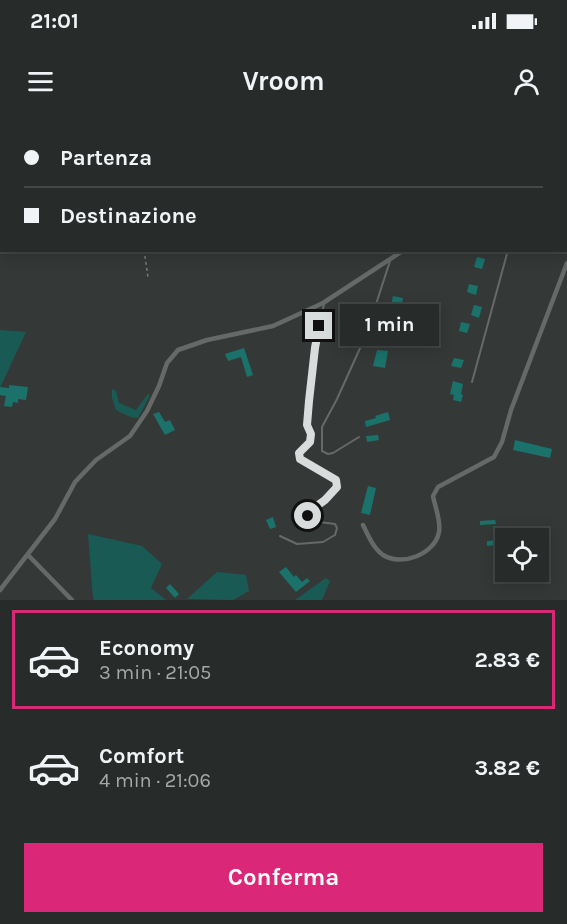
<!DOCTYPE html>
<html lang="it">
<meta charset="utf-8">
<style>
body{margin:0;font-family:Karla,sans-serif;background:#2f3332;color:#f1f3f6;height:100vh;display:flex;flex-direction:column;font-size:22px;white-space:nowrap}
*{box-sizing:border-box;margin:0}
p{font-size:20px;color:#a4a7a8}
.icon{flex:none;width:33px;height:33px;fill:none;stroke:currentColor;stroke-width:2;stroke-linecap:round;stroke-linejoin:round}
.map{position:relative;height:480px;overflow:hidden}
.details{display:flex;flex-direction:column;background:#272b2a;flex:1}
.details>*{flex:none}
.top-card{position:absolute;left:0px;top:0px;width:567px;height:132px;box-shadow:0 3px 15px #0003,0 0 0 2px #434747;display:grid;align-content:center;height:132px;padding:0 24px;background:#272b2a}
.tools{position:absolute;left:495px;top:408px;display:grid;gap:12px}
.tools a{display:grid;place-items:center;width:54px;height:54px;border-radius:0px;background:#272b2a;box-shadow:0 3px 15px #0003,0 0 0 2px #434747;font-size:30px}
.end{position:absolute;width:27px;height:27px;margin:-14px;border:8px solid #d9dcdc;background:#111;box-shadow:0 0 0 3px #111}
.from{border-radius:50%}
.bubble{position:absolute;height:42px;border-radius:0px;background:#272b2a;box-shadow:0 3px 15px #0003,0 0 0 2px #434747;font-size:20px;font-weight:700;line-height:42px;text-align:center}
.top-card b{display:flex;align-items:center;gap:21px;height:57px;font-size:22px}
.top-card b+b{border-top:2px solid #434747}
.top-card i{width:15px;height:15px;background:#f1f3f6}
ul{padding:10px 0 0;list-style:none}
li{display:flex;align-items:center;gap:18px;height:99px;margin:0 12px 9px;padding:0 12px;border:3px solid transparent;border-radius:0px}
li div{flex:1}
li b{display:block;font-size:22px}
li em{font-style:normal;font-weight:700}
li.active{border-color:#db2777}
li>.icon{width:54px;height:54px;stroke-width:1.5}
.action{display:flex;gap:12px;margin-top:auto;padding:12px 24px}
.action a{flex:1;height:69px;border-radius:0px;background:#db2777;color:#fff;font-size:24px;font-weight:700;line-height:69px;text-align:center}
.status{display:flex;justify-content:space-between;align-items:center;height:42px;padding:0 30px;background:#272b2a;direction:ltr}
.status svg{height:16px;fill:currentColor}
header{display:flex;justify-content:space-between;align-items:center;height:78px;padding:0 24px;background:#272b2a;font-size:27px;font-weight:700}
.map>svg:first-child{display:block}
.green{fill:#1a5a55}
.building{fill:#1a726b}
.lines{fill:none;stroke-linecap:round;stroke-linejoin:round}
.path{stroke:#777b7a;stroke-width:1.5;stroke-dasharray:3 3;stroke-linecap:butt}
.lane{stroke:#676969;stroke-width:2}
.street{stroke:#676969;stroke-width:4.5}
.secondary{stroke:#818584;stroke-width:6}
.route{stroke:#d9dcdc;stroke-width:8}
</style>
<div class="status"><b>21:01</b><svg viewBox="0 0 49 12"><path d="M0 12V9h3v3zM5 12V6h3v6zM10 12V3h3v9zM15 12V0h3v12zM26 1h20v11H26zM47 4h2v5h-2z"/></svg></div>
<header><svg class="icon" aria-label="menu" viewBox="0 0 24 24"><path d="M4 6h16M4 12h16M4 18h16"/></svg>Vroom<svg class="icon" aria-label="person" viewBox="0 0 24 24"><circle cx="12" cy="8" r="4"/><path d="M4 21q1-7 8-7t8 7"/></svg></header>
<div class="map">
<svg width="567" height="480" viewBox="0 0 567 480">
<rect width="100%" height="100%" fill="#343938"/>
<path class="green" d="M0,210L26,212L0,268Z
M112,269L116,271L119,283L136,290L148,274L150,275L138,298L130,297L116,290L112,278Z
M88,414L142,426L162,444L151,468L166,480H94L93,478Z
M217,452L246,455L249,471L233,480L187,479Z
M326,458L330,461L322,480H295Z"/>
<path class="building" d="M477,137L485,139L482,149L474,147Z
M469,164L478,166L476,175L467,172Z
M393,176L403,178L401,188L391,186Z
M474,185L482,187L479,198L471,195Z
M461,202L470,204L467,213L459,211Z
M244,228L253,255L247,257L241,237L228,241L225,234Z
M377,230L388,231L385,248L373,246Z
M454,238L464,240L461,248L451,246Z
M453,261L463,264L461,274L463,275L461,282L453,280L454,275L450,274Z
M9,265L28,267L26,280L18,279V283L13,282L12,287L4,286L6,276L0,275V267L9,268Z
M159,292L165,302L170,300L175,310L165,315L153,294Z
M388,292L390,300L366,307L365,301L376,298L375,296Z
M378,315L379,320L367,322L366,316Z
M515,320L552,329L550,338L513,330Z
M368,366L376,368L370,395L361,393Z
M273,397L276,407L270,409L266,400Z
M495,400L496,404L480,405V401Z
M498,420L499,425L487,426V421Z
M286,447L294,457L296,455L302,462L307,458L310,461L296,472L279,452Z
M170,464L179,474L175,478L166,468Z"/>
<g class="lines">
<path class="path" d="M0,121H2
M144,130L148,157"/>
<path class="lane" d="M245,0V2
M472,262L508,130
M359,317L333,333L328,334L322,331V307L337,279L366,215L390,141
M280,416L297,424L323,422L335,415L337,408L335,404L312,401L308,396L310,391L325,380L337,367L336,359L300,339L299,333L310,322C311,313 307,307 307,298C310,260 316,222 324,184L323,183"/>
<path class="street" d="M363,405C368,415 373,428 383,435C402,447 435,434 439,412C441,400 435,387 433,376L438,367L494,337L502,322L511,290L567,143
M28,435L72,480
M0,470L55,399L75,362L96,340L130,316L147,291L159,266L167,243L178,230L207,220L273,206L323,183L404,130"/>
<path class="secondary" d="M171,0L179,2
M25,2L33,0
M0,6H2
M566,127H567"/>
</g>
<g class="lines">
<path class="route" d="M308,396L310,391L325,380L337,367L336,360L300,339L299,333L310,322L311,314L307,305L309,281L315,228L319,206"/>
</g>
</svg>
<div class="tools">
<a><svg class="icon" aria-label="locate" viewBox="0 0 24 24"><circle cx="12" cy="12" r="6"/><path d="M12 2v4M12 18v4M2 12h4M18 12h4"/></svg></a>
</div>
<i class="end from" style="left:308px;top:396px"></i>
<i class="end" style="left:319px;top:206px"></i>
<div class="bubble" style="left:340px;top:184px;width:99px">1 min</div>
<div class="top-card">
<b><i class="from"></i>Partenza</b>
<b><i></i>Destinazione</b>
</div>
</div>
<section class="details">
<ul>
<li class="active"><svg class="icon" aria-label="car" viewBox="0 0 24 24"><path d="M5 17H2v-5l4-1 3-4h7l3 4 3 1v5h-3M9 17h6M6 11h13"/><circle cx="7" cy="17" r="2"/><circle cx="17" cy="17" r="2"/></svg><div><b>Economy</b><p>3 min · 21:05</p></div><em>2.83 €</em></li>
<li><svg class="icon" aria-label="car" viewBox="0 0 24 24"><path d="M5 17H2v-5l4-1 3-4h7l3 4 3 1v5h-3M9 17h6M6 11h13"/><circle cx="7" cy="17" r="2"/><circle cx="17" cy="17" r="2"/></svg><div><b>Comfort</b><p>4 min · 21:06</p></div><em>3.82 €</em></li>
</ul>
<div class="action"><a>Conferma</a></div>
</section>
